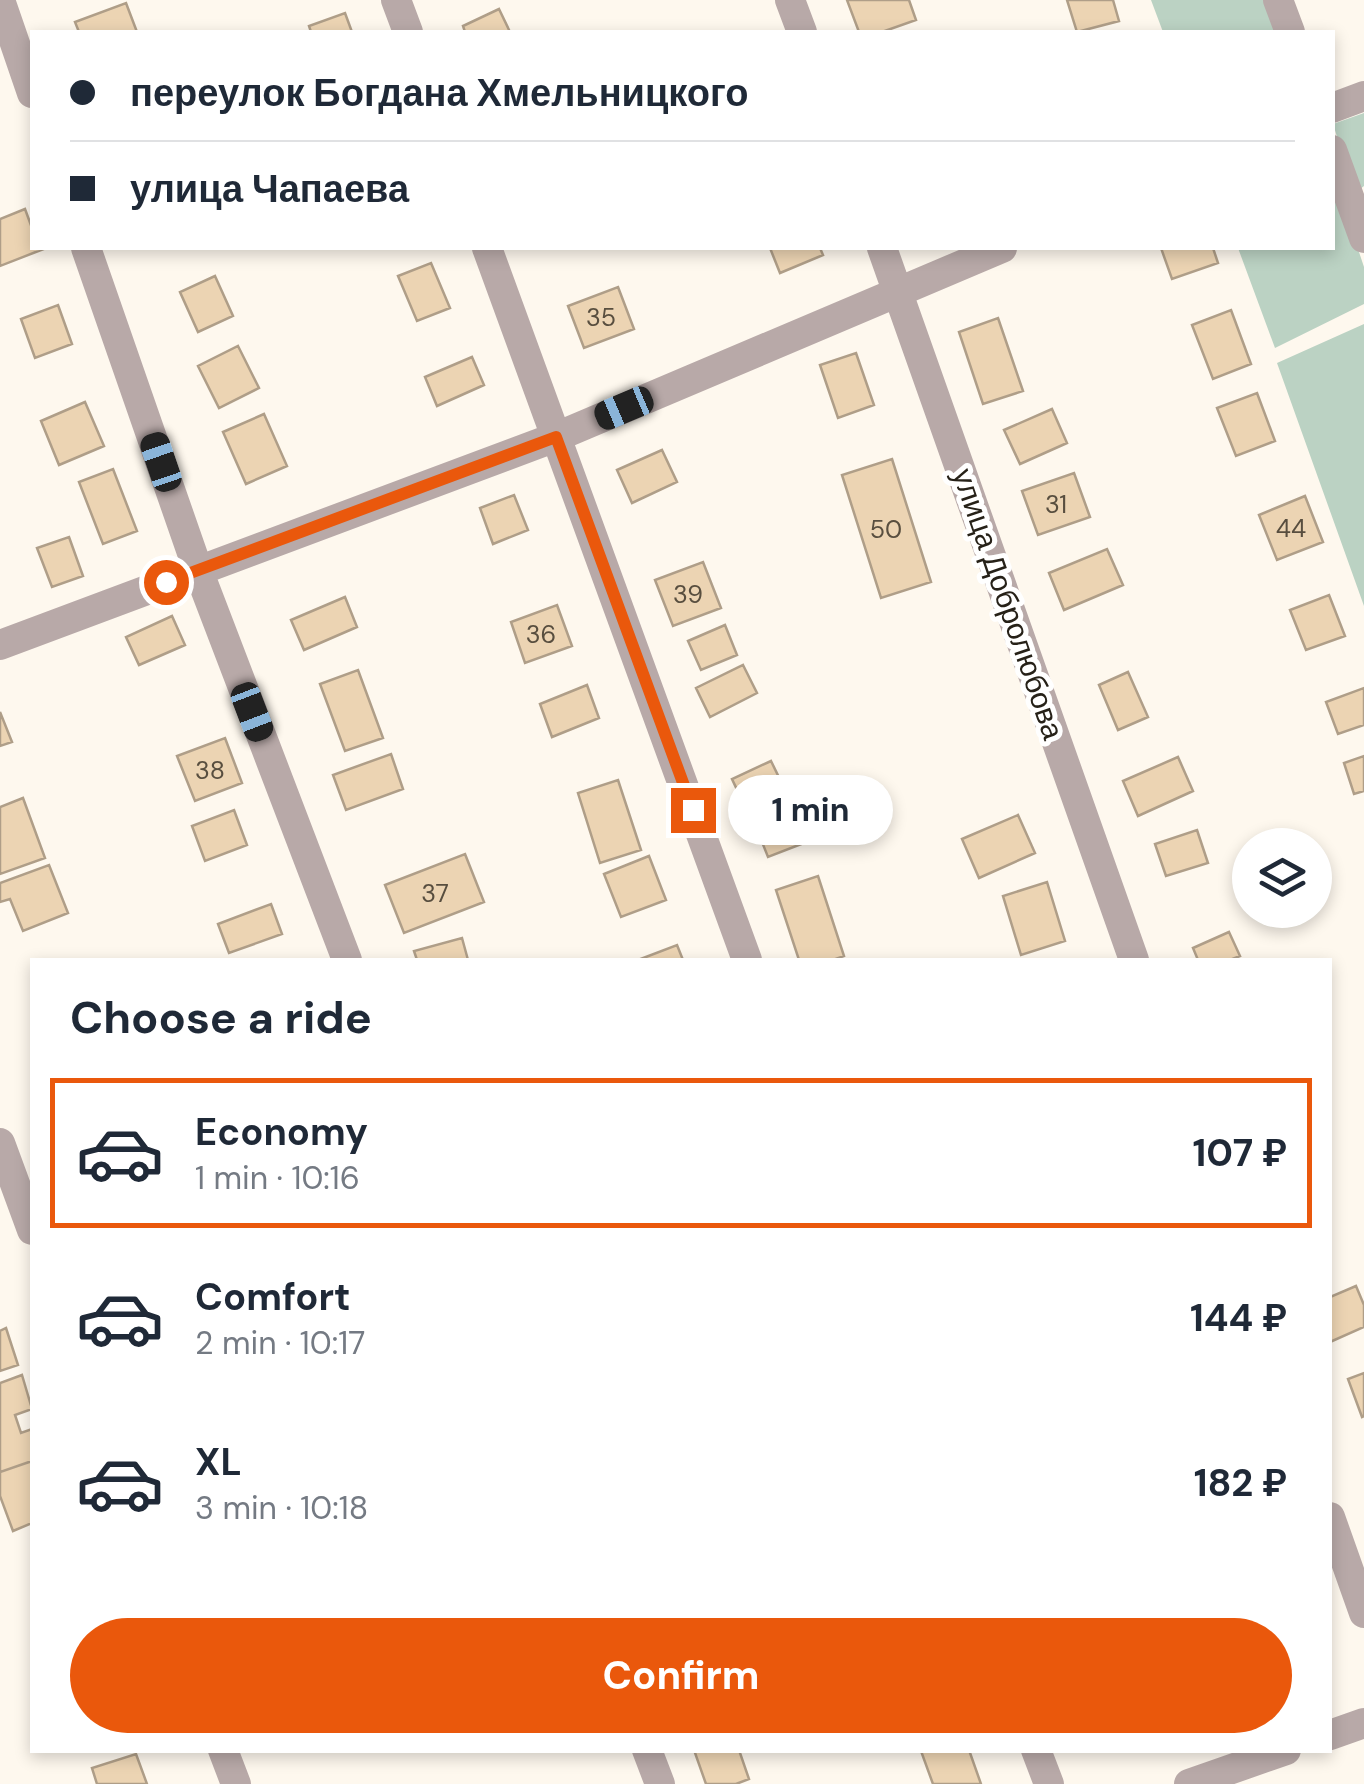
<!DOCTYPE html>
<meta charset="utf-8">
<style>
body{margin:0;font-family:"DM Sans",sans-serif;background:#f6f6f7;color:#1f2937;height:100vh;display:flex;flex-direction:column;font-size:38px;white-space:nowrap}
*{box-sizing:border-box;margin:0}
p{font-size:32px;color:#747a83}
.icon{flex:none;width:55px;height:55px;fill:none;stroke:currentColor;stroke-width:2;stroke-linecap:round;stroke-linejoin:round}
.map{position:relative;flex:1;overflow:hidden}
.sheet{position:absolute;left:30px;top:958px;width:1302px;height:795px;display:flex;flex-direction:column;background:#fff;border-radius:0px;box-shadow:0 5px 15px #0003}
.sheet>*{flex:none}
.guide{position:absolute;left:30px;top:30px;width:1305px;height:220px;border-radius:0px;box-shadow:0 5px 15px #0003;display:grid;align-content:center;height:220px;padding:0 40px;background:#fff}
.buttons{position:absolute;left:1232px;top:828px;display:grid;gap:20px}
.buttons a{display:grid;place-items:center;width:100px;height:100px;border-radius:50%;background:#fff;box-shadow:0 5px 15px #0003;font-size:50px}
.end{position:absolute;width:45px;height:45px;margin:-22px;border:12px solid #ea580c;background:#fff;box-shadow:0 0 0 5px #fff}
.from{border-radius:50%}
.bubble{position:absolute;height:70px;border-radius:35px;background:#fff;box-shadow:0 5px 15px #0003;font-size:32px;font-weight:700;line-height:70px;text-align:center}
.car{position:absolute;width:30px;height:60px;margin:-30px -15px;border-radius:12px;box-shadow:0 0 8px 2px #0007;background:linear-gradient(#222 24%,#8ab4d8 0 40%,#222 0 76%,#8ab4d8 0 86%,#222 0)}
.guide b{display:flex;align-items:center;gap:35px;height:95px;font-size:38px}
.guide b+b{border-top:2px solid #e0e1e3}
.guide i{width:25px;height:25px;background:#1f2937}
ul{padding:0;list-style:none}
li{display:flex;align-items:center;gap:30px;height:150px;margin:0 20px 15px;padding:0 20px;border:5px solid transparent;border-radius:0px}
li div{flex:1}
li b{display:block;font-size:38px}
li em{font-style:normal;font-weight:700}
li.active{border-color:#ea580c}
li>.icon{width:90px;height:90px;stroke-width:1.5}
h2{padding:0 40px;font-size:45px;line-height:120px}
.button{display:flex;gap:20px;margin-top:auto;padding:20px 40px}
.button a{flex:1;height:115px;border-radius:60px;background:#ea580c;color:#fff;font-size:40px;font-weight:700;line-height:115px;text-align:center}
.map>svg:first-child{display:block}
.green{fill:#bbd2c3}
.building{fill:#ecd4b3;stroke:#af9e88;stroke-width:2.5}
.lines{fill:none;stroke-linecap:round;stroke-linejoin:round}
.minor{stroke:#b8a9a8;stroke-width:30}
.route{stroke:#ea580c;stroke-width:12}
.labels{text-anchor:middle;stroke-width:10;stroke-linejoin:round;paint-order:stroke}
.number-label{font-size:25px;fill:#584e3f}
.street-label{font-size:30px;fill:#262118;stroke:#fff}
</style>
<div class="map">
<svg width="1364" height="1784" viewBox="0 0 1364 1784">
<rect width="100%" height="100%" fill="#fef8ee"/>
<path class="green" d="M1151,0H1265L1276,32H1163Z
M1364,113V186L1355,193L1333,124Z
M1333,174L1364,267V304L1275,348L1238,248H1332Z
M1364,324V606L1277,363Z"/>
<path class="building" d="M847,0H909L916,20L882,32H859Z
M1067,0H1113L1119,21L1077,32Z
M126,3L137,32H79L75,22Z
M499,9L510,32H465L463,26Z
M345,13L352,32H311L309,26Z
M25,209L32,228V248L41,250L0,266V219Z
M770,248H820L823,255L780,273Z
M1161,248H1213L1218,263L1172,279Z
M431,263L450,308L417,321L398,276Z
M215,276L233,316L198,332L180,292Z
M618,287L634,329L584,348L568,306Z
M58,305L72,344L35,358L21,319Z
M1231,310L1251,364L1213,379L1192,325Z
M998,318L1023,391L983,404L959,332Z
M238,346L259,388L219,408L198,366Z
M856,353L874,405L838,418L820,365Z
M472,357L484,385L437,406L425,377Z
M1257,393L1275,441L1236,456L1217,408Z
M85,402L104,446L59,465L41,421Z
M1052,409L1067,443L1020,464L1004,430Z
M264,414L287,466L246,484L223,432Z
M662,450L677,482L632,503L617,470Z
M892,459L931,582L881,598L842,475Z
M113,469L137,531L103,544L79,482Z
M1074,473L1090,517L1038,535L1022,491Z
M514,495L528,530L493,544L480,508Z
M1305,496L1323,542L1277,560L1259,515Z
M69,537L83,576L52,587L37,548Z
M1107,549L1123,585L1064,610L1049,573Z
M703,562L721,608L673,626L655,580Z
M1329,595L1345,636L1306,650L1290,610Z
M345,597L357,627L304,650L291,620Z
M557,605L572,646L525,663L511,622Z
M172,616L185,645L139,665L126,637Z
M725,625L737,655L701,670L688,641Z
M743,665L757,693L710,717L696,688Z
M358,670L383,738L345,751L320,684Z
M1128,672L1148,717L1118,730L1099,685Z
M587,685L599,718L552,737L540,704Z
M1364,688V725L1338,734L1326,702Z
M0,712L12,742L0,746Z
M225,738L242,783L195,801L177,756Z
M391,754L403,789L346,810L333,775Z
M1364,756V791L1354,794L1344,763Z
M1178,757L1193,791L1138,816L1123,781Z
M771,761L788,796L749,815L732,779Z
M618,780L641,850L600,863L578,793Z
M23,798L45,858L0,874V807Z
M790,808L804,843L768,857L754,822Z
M234,810L247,845L205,861L192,826Z
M1018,815L1035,853L979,878L962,839Z
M1197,830L1208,863L1166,876L1155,844Z
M465,854L484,902L404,933L385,885Z
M649,856L666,900L621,917L604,874Z
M49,865L68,913L23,931L10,899L0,902V883Z
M818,876L844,956L833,960H799L776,890Z
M1047,882L1065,941L1021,955L1003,896Z
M271,904L282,934L229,953L218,924Z
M1229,932L1240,956L1230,960H1198L1193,948Z
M462,938L468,960H417L414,951Z
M677,945L683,960H638Z
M1356,1286L1364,1305V1327L1330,1342V1297Z
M6,1328L18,1365L0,1371V1331Z
M1364,1373V1416L1362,1417L1348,1379Z
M22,1375L32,1409L15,1415L21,1433L32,1429V1461L0,1472V1383Z
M32,1461V1523L13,1531L0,1496V1472Z
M694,1750H739L749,1779L736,1784H706Z
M969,1750L981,1784H933L921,1751Z
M136,1754L147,1784H97L92,1768Z"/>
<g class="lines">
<path class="minor" d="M0,0L32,93
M396,0L408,32
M790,0L802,32
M1278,0L1290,32
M1332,108L1364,96
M1332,150L1364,238
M86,248L198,570L347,960
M487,248L747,960
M882,248L1134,960
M0,645L556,437L1002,248
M0,1143L32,1230
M1330,1517L1364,1613
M1330,1735L1364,1723
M223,1750L236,1784
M647,1750L660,1784
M1036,1750L1049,1784
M1189,1784L1286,1750"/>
</g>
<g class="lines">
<path class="route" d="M166,582L556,437L693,810"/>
</g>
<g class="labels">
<g class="number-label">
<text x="601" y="326">35</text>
<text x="1056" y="513">31</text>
<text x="1291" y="537">44</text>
<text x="886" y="538">50</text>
<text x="688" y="603">39</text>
<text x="541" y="643">36</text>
<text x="210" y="779">38</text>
<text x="435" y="902">37</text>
</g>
<g class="street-label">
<text transform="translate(1008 604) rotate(71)" y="10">улица Добролюбова</text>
</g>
</g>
</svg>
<div class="buttons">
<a><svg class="icon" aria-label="layers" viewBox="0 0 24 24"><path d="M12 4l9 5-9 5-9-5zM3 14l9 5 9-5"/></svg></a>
</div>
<i class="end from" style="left:166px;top:582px"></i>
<i class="end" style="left:693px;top:810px"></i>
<div class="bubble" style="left:728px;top:775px;width:165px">1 min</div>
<i class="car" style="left:624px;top:408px;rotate:247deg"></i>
<i class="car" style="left:161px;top:462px;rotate:341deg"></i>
<i class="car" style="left:252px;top:712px;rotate:159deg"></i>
<div class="guide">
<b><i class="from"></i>переулок Богдана Хмельницкого</b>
<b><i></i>улица Чапаева</b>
</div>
<section class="sheet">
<h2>Choose a ride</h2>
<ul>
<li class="active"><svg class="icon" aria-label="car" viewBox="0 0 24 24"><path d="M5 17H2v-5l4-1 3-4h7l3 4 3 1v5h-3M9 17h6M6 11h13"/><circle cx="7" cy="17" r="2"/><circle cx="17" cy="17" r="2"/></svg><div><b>Economy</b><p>1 min · 10:16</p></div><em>107 ₽</em></li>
<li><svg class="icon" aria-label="car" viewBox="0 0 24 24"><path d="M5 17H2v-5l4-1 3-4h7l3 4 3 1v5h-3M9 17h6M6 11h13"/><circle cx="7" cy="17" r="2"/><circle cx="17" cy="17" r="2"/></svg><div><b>Comfort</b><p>2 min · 10:17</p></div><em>144 ₽</em></li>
<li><svg class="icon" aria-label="car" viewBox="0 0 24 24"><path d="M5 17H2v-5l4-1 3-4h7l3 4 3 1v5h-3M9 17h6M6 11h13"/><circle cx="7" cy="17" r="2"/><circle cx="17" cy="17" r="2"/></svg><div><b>XL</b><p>3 min · 10:18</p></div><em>182 ₽</em></li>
</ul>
<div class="button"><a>Confirm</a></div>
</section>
</div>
